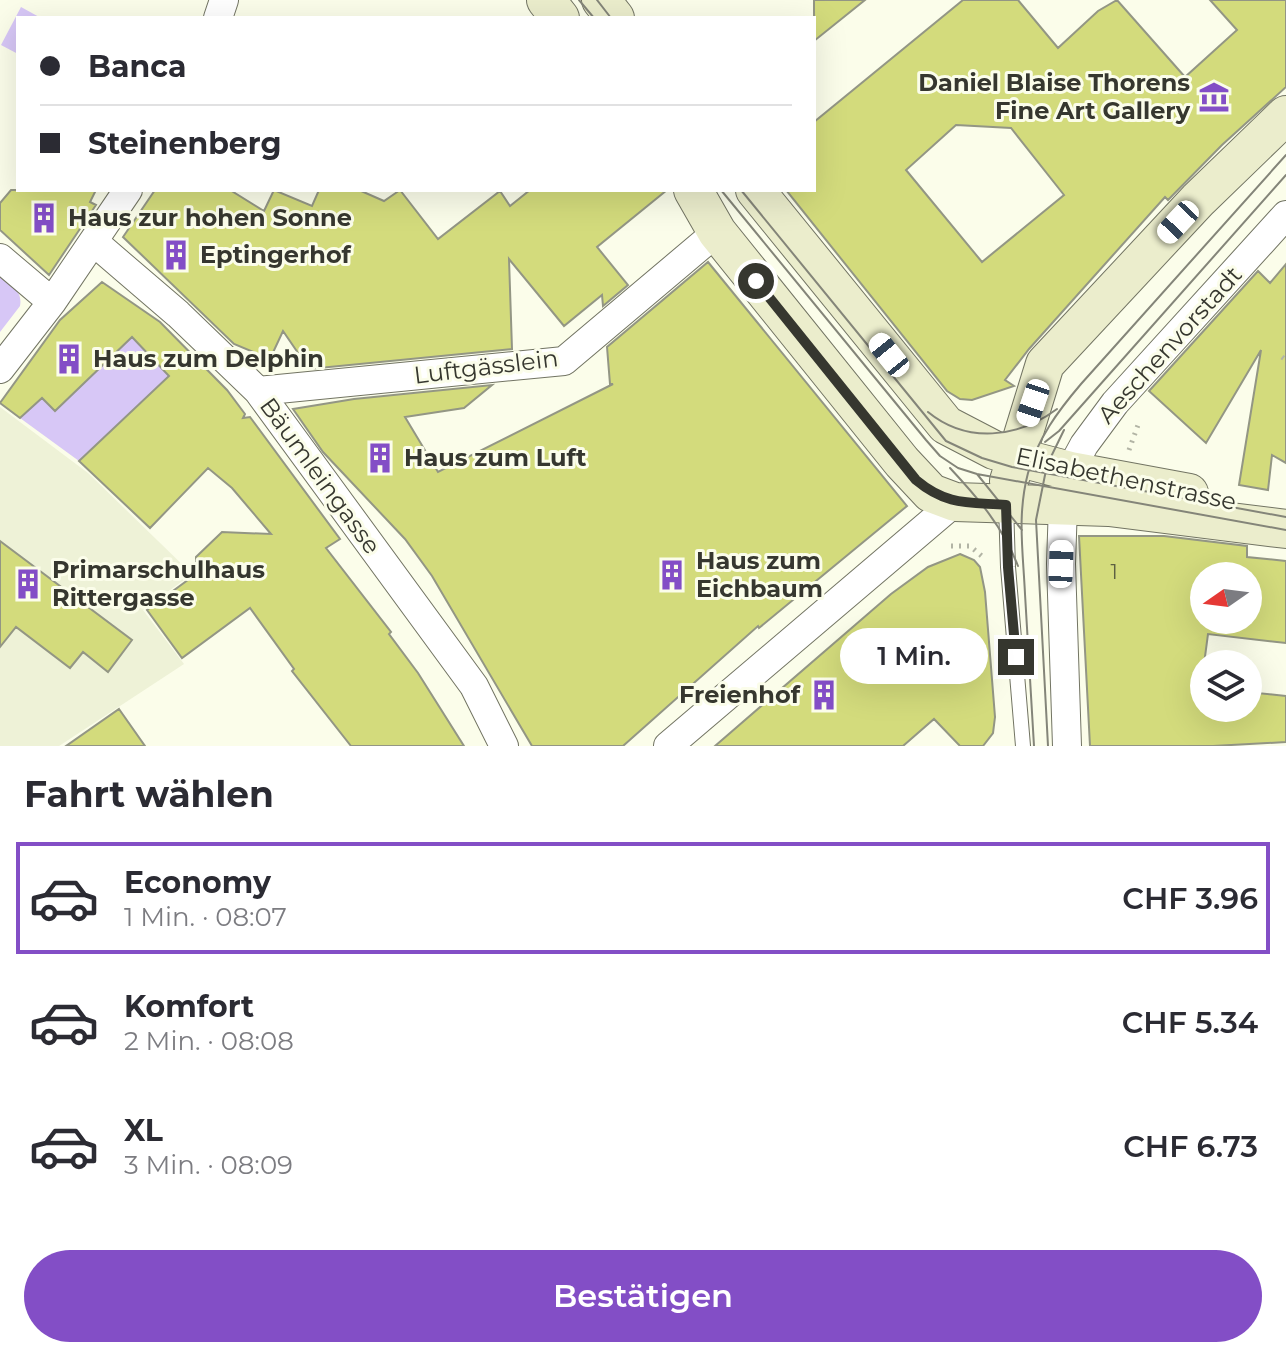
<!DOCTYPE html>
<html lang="de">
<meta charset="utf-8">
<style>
body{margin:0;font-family:Montserrat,sans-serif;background:#f7f7f7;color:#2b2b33;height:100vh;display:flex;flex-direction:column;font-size:30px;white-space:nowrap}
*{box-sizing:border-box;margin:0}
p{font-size:26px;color:#7c7c81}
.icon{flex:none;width:44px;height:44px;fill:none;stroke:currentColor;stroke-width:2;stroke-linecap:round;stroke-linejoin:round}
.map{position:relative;height:746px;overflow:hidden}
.side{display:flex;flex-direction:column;background:#fff;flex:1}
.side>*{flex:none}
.guide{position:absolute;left:16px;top:16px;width:800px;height:176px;border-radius:0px;box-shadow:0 8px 32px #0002;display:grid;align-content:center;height:176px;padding:0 24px;background:#fff}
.needle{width:52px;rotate:256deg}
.buttons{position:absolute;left:1190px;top:562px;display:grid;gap:16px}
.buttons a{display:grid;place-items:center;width:72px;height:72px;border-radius:50%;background:#fff;box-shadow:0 8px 32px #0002;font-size:40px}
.end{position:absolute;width:36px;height:36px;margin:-18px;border:10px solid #36372f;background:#fff;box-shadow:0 0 0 4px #fff}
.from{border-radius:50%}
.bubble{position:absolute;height:56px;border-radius:28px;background:#fff;box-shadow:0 8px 32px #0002;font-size:26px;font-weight:600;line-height:56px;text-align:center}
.car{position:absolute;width:24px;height:48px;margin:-24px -12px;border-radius:10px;box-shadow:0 0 6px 2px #0007;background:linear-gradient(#fff 24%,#345 0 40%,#fff 0 76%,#345 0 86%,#fff 0)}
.guide b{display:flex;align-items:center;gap:28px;height:76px;font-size:30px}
.guide b+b{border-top:2px solid #e1e1e2}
.guide i{width:20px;height:20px;background:#2b2b33}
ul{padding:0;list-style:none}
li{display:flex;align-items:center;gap:24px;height:112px;margin:0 16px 12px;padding:0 8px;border:4px solid transparent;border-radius:0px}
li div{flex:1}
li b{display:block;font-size:30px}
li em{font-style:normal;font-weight:600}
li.active{border-color:#834ec6}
li>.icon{width:72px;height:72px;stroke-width:1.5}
h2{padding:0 24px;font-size:36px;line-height:96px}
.primary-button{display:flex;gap:16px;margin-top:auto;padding:16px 24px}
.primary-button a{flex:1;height:92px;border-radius:48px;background:#834ec6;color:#fff;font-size:32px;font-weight:600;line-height:92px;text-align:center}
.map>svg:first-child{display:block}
.built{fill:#eef2d7}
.green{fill:#d7c7f6}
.building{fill:#d3db7c;stroke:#939684;stroke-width:2;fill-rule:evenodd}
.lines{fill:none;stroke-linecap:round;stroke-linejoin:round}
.lane-casing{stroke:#727463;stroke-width:16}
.street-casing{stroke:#727463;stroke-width:30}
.secondary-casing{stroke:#727463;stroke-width:40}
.path{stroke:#b2b4a5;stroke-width:5;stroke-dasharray:2 6;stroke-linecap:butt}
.lane{stroke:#fff;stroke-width:14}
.street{stroke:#fff;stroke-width:28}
.secondary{stroke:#ebedcc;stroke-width:38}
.tram{stroke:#848579;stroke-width:2}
.route{stroke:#36372f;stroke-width:10}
.labels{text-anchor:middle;stroke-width:6;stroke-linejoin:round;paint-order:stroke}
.number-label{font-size:20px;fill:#5d6042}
.poi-label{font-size:24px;font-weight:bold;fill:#36372f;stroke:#fbfdea;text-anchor:start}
.street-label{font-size:24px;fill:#36372f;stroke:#fbfdea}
</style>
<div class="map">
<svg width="1286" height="746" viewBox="0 0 1286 746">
<rect width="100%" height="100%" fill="#fbfdea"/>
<path class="built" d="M0,407L88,473L192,574L143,610L184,664L59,746H0Z"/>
<path class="green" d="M21,7L41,18H18V54L1,45Z
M0,276C11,285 23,291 20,306L0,332Z
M132,337L169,376L79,461L20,418L42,398L55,411Z"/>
<path class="building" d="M814,0H865L814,41Z
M963,0H1018L1058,48L1098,11L1117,0L1185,77L1237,30L1210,0H1286V87L1222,145L1168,200L1165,197L1029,349L1005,380L1014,386L972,400L960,399L947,391L786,190H814V122ZM956,125L1011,128L1064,195L982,262L906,170Z
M11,190H96L90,202L96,205L49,275L0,230V203Z
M155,190H230L264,211L274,190L312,206L319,190H359L384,201L400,190L438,239L500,191L510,206L530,190H667L597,247L628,285L603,306L602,295L564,326L509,259L512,349L309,369L283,331L270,359L234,344L123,237Z
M708,262L907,506L759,628L758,626L623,746H532L432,576L405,539L323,452L293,409L354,399L492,385L464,408L405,417L438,472L613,384H610L607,347Z
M1286,264V463L1272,455L1268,490L1239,485L1261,350L1206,443L1149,391L1258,271L1270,283Z
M102,282L160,322L227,390L245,414L243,418L250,417L340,539L326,548L391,632L389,634L418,673L464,746H351L292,671L294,669L250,608L182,658L147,610L196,574V557L222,532L271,534L232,488L208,468L150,528L79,461L169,376L132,337L55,411L42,398L20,418L0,403L60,320Z
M1079,536H1164L1247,546V557L1286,561V643L1208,634L1204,664V708H1248V692L1286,696V742L1213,746H1090ZM1204,576H1248V620H1204Z
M0,541L132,640L108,672L83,652L70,668L16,627L0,647Z
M960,554L974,560L980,567L985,592L995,717L993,733L983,746H960L934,719L903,746H715L891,594L928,567Z
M119,709L145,746H66Z"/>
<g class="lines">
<g class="lane-casing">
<path id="lane" d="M1006,505L1008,567L1023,746"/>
</g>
<g class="street-casing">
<path id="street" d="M218,18L224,0
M94,242L178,314L258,391L474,686L504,746
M0,258L52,302
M0,369L52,302L128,190
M258,391L564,361L717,232
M668,746L955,502
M1067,746L1061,564L1063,505L1070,471L1084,445L1115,403L1286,215"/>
</g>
<g class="secondary-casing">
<path id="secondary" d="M546,0L560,18
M601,0L615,18
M693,190L717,232L902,462L931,493L955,502L1109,507L1286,529
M755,190L946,425L994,450L1020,458L1070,471L1189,493
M1009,481L1045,364L1198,200L1286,115"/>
</g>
<path class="path" d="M1282,357L1286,360
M1129,450L1138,425
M951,546H970L984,558"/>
<use href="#lane" class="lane"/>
<use href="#street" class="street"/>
<use href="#secondary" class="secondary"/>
<path class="tram" d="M579,0L594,18
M597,0L611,18
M721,190L926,440L940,456L958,468L977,474L1286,530
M741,190L946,441L982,458L1012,467L1286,517
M928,412C967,444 1018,438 1057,409
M1045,442L1059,431L1286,175
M950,468C978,498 1003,527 1018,566
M977,474L1022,530
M1034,746C1031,695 1028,644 1025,594C1023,551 1017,515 1028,473C1038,438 1058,411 1081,384L1286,155
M1048,746L1036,520L1047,465L1064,430"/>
</g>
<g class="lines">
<path class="route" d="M756,281L916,480C947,506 969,502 1006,505L1008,567L1016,657"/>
</g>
<defs>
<g id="museum-bare" transform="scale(2.4)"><path d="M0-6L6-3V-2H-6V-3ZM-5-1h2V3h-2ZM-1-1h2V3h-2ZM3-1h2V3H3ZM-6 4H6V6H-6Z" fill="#834ec6" stroke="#fbfdea" stroke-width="2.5" paint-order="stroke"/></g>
<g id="building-bare" transform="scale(2.4)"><path d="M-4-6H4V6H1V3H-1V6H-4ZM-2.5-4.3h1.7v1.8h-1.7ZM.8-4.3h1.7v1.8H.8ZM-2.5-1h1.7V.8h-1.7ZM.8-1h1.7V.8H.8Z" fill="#834ec6" stroke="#fbfdea" stroke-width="2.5" paint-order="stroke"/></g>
</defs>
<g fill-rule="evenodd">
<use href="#museum-bare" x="1214" y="97"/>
<use href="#building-bare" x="44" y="218"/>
<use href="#building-bare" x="176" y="255"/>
<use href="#building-bare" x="69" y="359"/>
<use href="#building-bare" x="380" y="458"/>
<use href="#building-bare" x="672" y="575"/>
<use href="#building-bare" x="28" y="584"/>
<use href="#building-bare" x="824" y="695"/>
</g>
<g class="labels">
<g class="number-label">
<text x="1114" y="579">1</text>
</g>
<g class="poi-label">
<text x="1190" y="91" text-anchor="end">Daniel Blaise Thorens<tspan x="1190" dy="28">Fine Art Gallery</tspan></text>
<text x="68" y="226">Haus zur hohen Sonne</text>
<text x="200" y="263">Eptingerhof</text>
<text x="93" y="367">Haus zum Delphin</text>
<text x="404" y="466">Haus zum Luft</text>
<text x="696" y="569">Haus zum<tspan x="696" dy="28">Eichbaum</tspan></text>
<text x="52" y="578">Primarschulhaus<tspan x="52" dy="28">Rittergasse</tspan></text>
<text x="800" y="703" text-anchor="end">Freienhof</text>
</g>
<g class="street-label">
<text transform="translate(1170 345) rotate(-48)" y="8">Aeschenvorstadt</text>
<text transform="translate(486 367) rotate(-7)" y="8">Luftgässlein</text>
<text transform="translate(320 476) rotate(54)" y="8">Bäumleingasse</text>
<text transform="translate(1126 479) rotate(12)" y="8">Elisabethenstrasse</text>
</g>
</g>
</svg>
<div class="buttons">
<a><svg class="needle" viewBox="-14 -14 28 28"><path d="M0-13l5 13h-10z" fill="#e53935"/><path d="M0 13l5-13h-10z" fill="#7c7c81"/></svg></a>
<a><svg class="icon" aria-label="layers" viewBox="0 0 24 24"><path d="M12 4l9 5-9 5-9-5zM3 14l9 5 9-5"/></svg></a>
</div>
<i class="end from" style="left:756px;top:281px"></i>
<i class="end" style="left:1016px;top:657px"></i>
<div class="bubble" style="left:840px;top:628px;width:148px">1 Min.</div>
<i class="car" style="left:1178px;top:222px;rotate:223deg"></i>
<i class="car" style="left:889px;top:355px;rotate:321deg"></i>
<i class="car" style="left:1033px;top:403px;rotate:199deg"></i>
<i class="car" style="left:1061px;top:564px;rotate:2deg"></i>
<div class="guide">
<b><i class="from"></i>Banca</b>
<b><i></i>Steinenberg</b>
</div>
</div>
<section class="side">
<h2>Fahrt wählen</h2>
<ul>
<li class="active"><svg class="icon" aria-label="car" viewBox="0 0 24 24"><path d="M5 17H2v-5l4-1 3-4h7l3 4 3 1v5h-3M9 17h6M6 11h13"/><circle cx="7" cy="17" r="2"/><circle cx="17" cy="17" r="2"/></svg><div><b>Economy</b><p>1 Min. · 08:07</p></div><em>CHF 3.96</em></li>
<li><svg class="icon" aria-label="car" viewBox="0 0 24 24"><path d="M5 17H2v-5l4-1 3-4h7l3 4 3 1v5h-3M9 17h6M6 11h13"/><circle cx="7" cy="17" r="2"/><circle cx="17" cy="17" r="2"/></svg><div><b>Komfort</b><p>2 Min. · 08:08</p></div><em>CHF 5.34</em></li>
<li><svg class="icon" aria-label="car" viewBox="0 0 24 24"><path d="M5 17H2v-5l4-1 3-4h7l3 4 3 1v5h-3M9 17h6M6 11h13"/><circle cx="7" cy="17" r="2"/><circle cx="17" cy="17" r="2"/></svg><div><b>XL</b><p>3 Min. · 08:09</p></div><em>CHF 6.73</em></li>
</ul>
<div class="primary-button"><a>Bestätigen</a></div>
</section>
